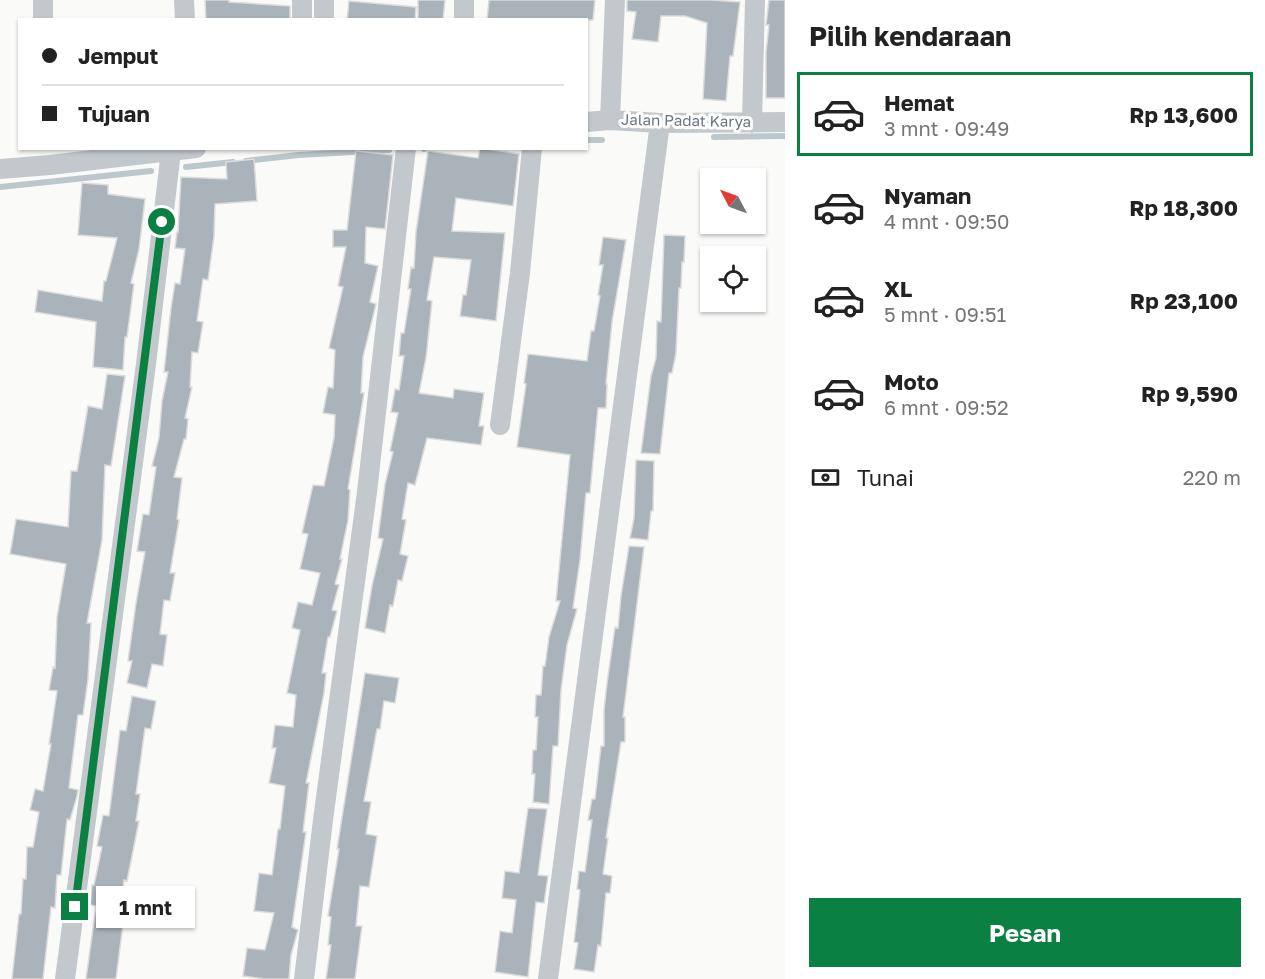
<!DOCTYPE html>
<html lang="id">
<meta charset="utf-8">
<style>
body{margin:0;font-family:"Golos Text",sans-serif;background:#f2f2f2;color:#222;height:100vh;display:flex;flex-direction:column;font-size:22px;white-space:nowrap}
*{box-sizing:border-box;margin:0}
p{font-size:20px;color:#767676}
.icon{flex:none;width:33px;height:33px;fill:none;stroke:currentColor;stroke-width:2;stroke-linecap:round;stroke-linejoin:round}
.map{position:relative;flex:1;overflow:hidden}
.sheet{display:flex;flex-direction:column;background:#fff;width:480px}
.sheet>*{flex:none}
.top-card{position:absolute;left:18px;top:18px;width:570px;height:132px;border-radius:0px;box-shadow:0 2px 4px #0004;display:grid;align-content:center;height:132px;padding:0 24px;background:#fff}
.needle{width:39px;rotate:311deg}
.controls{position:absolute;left:700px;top:168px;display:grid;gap:12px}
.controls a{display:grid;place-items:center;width:66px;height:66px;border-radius:0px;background:#fff;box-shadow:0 2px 4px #0004;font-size:30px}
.end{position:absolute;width:27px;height:27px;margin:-14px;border:8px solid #0b8043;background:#fff;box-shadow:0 0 0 3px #fff}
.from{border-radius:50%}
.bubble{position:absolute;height:42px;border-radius:0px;background:#fff;box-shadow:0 2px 4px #0004;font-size:20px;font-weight:700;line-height:42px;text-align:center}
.top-card b{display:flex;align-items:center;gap:21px;height:57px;font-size:22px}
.top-card b+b{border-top:2px solid #e0e0e0}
.top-card i{width:15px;height:15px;background:#222}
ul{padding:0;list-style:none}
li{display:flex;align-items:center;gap:18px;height:84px;margin:0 12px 9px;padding:0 12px;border:3px solid transparent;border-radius:0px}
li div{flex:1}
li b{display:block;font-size:22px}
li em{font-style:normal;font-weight:700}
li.on{border-color:#0b8043}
li>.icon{width:54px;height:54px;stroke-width:1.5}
h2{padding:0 24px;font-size:27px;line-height:72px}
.pay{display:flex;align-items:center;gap:15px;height:66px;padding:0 24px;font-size:22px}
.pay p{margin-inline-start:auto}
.button{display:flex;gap:12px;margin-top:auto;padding:12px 24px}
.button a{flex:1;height:69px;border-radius:0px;background:#0b8043;color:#fff;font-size:24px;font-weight:700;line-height:69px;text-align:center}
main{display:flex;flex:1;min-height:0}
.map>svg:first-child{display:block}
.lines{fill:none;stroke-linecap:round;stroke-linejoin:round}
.stream{stroke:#bbc7cb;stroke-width:6}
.building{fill:#aab3b9;stroke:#dcdcda;stroke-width:1.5}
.street{stroke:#c3c8cc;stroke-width:20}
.route{stroke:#0b8043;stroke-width:8}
.labels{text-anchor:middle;stroke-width:6;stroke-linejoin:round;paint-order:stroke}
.street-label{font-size:15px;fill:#657683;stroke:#fff}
</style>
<main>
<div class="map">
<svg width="785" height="979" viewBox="0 0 785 979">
<rect width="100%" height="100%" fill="#fafaf8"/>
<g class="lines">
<path class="stream" d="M714,137L785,136
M586,140H602
M424,149V148
M246,161L299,155L389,150
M186,167L233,162
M0,187L151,171"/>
</g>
<path class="building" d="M205,0H229V2L290,6V20H206Z
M418,0H445L443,20H418Z
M489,0H595L593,20H487Z
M627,0H712L740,2L733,56H730L726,101L703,99L707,23L685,16H661L658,42L632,39L636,12L627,11Z
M769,0H785V98H766V52L769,25H766Z
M349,1L416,7L415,20H347Z
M480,148L519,154L513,206L456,198L452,231L505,233L496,321L460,316L463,295H466L471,260L434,257L427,300L432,301L426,358L419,393L453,398L454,389L484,393L479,426H484L481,445L427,438L415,485L408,483L402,519L406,520L400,554L408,556L402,581L398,580L393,606L390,605L385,633L365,628L372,586L383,539L378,538L385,484L393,452L390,451L398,413L391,412L395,389L399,390L404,356H399L401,333H404L411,289H408L411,267L414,268L416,232L428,151L478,158Z
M356,151L393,155L385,229L366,227L365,263L378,266L370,302L376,304L363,357L361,393H364L348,489L350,490L348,520L340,559H342L335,584L339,585L332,610L337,611L330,637H328L322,673H326L324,693L306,783H309L303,832H306L292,927L298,930L291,955L289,979H264L243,976L247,948L265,950L274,913L254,911L259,873L272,875L278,829H280L285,786L269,783L276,748H272L275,725L293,727L296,695L287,693L300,630L292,628L298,602L312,605L320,573L300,569L308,534L302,533L313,485L324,486L334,438L335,415L323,413L328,387L333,388L335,350L329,348L343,287L338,286L346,247H333V230H347Z
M254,159L257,201L215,204L214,236L208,280L203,279L197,321L203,322L198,353L192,352L190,387H192L185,418L188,419L186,439H184L174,477L182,478L177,519L179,520L170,573H175L170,601L164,600L160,634L167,635L163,666L152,664L147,688L127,683L132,661H128L136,603L145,552L137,551L143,514L149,515L156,467L152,466L159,438L162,401L168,372H164L171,308L175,283L180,284L185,249L175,248L177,232H178L181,177L227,179L226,162Z
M82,183L108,185V194L145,199L139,249L131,283L134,284L127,337H125L123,370L93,367L96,322L35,312L38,290L102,301L104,281H106L117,238L78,235Z
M664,235L685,236L684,262H682L681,288H679L676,353L672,373H669L660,454L641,453L651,376L656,358L657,321L661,322Z
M603,237L626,240L612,322L606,384H607L606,408H598L590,493H586L580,560L573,608L577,609L567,645L561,690L558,746H553L549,804L533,802L535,774H532L533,750H536L538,717H535L536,695H541L543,666H545L549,637L560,601H556L570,455L517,447L526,384L524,383L528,354L587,361L591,331H594L600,296L598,295L603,265H599Z
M107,374L125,376L111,466L105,465L102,540L87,623H91L88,679L83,715H78L69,788L78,790L77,796L70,820L67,819L61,875H57L55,908L51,907L43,979H12L19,914H21L23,879H26L27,847H33L39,812L30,810L35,789L43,791L51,744H49L52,725L57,691L49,690L53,667L55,668L57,617L66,564L10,554L16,519L68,527L71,471H77L88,406L102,409Z
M636,460L654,461L653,511H651L648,540L630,538L634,518Z
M629,546L644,547L623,717H625V742H621L606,838H608L603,874L612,876L610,893H606L601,946L598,945L594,972L574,969L578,943L574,942L580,890L577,889L579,871L585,872L592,820H588L592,799H595L601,746H604V710L607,683L615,627L618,628L621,596Z
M365,673L399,678L395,703L384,701L380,729H377L364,801L371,802L366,834L377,836L369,887L360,886L356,926H362L355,979H326L331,945H328L331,917L328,916L339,849H337Z
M132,696L156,701L151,729L145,728L136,794H140L136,821H139L127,881L124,880L120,915L124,916L116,979H86L96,906L90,905L92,885H94L102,847L97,846L103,815L109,816L120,730L126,731Z
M528,808L547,809L538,875L548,876L544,903L536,902L528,977L495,972L500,931L512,933L516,900L502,898L505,871L519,873Z"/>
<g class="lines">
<path class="street" d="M43,0V20
M184,0L185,20
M302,0V20
M324,0V20
M464,20V0
M610,120L615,0
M586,122L610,120L660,123L785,122
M752,123L755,0
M0,169L50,165L196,148
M500,425L520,273L532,148
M65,979L146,364L171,151
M304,979L323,820L367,492L406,148
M548,979L660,123"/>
</g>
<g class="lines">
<path class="route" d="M75,907L162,222"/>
</g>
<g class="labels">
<g class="street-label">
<text transform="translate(686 121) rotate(1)" y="5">Jalan Padat Karya</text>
</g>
</g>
</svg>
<div class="controls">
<a><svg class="needle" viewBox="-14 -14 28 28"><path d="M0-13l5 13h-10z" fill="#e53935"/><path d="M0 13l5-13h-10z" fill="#767676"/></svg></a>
<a><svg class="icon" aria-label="locate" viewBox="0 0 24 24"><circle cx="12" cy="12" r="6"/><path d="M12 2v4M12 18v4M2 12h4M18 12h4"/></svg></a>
</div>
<i class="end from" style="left:162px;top:222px"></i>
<i class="end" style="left:75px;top:907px"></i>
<div class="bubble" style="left:96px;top:886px;width:99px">1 mnt</div>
<div class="top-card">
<b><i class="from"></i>Jemput</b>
<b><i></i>Tujuan</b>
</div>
</div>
<section class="sheet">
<h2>Pilih kendaraan</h2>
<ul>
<li class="on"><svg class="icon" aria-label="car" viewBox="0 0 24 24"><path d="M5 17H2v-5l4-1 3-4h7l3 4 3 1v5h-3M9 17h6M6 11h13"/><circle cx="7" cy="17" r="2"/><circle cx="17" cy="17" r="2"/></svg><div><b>Hemat</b><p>3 mnt · 09:49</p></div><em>Rp 13,600</em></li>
<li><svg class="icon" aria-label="car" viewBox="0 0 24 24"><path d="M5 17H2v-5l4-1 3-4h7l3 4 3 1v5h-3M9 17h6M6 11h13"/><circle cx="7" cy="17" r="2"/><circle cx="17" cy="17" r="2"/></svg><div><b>Nyaman</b><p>4 mnt · 09:50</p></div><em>Rp 18,300</em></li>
<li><svg class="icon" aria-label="car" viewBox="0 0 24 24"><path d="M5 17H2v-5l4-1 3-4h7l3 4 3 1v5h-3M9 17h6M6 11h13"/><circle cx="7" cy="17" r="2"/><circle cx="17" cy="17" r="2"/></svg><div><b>XL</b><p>5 mnt · 09:51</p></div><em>Rp 23,100</em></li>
<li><svg class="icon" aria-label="car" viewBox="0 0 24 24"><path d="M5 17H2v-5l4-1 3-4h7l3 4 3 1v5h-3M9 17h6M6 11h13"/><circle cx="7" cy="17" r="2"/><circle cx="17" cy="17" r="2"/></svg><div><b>Moto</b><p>6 mnt · 09:52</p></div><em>Rp 9,590</em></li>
</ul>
<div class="pay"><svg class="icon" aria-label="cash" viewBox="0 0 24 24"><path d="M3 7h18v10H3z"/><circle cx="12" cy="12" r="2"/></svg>Tunai<p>220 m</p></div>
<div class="button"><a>Pesan</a></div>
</section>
</main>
